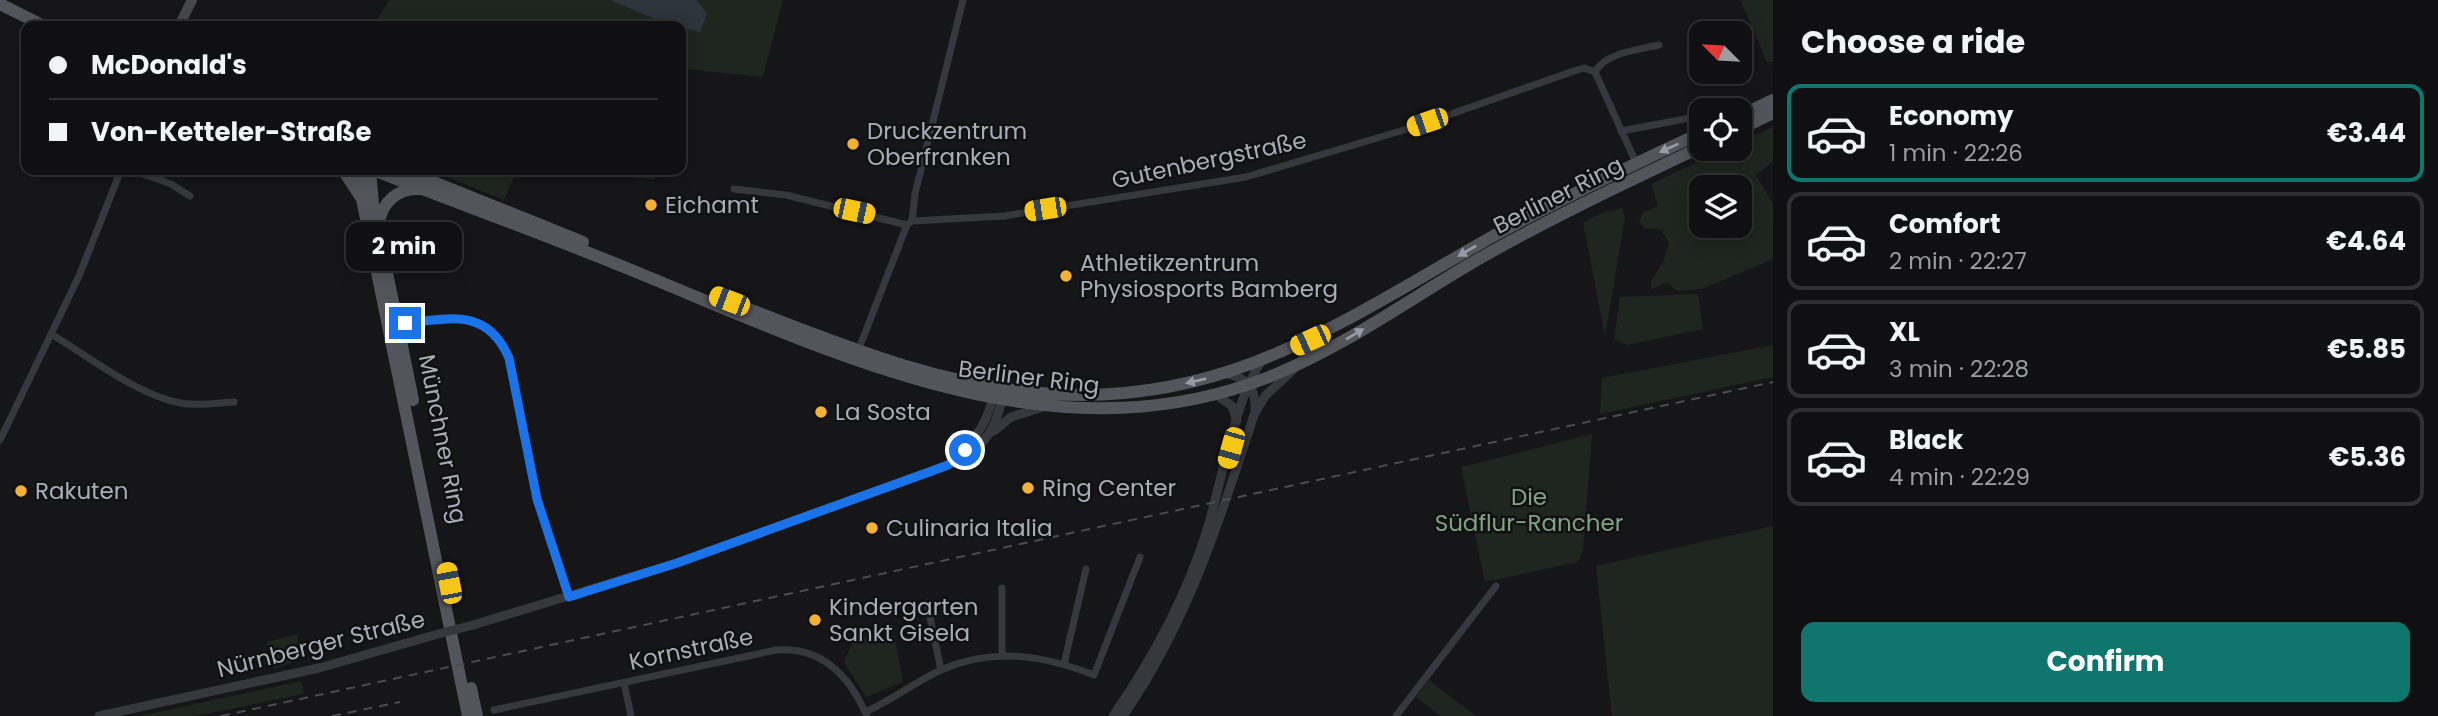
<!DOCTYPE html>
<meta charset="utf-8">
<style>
body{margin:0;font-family:Poppins,sans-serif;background:#19191b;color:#f1f3f6;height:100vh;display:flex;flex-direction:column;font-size:26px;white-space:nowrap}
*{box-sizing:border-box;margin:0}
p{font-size:23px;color:#9c9d9f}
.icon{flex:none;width:38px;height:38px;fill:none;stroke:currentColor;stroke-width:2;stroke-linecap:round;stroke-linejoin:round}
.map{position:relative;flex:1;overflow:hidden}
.side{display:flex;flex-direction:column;background:#101012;width:665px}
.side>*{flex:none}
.banner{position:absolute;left:21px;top:21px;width:665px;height:154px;border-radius:14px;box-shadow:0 4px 18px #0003,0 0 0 2px #303032;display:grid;align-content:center;height:154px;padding:0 28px;background:#101012}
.needle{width:46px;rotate:294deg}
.controls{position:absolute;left:1689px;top:21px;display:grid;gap:14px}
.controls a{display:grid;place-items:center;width:63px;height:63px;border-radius:14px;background:#101012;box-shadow:0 4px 18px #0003,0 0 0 2px #303032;font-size:35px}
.end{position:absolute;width:32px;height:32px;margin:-16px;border:9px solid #1a73e8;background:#fff;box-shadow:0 0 0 4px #fff}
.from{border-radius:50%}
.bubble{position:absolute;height:49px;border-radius:14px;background:#101012;box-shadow:0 4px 18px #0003,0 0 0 2px #303032;font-size:23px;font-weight:700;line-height:49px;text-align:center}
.car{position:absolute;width:21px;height:42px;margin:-21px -10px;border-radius:9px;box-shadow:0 0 5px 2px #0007;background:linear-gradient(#f5c518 24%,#345 0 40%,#f5c518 0 76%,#345 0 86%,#f5c518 0)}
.banner b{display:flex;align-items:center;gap:24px;height:66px;font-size:26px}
.banner b+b{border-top:2px solid #303032}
.banner i{width:18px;height:18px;background:#f1f3f6}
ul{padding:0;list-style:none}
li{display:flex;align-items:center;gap:21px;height:98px;margin:0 14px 10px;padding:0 14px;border:4px solid #303032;border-radius:14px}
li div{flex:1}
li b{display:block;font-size:26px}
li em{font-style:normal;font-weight:700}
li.current{border-color:#0f766e}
li>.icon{width:63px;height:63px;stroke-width:1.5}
h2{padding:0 28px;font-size:32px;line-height:84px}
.cta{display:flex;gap:14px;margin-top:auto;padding:14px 28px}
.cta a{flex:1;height:80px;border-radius:14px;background:#0f766e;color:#fff;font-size:28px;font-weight:700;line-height:80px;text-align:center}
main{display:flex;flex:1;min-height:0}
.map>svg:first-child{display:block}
.green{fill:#1e261f;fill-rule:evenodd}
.water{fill:#2c353c}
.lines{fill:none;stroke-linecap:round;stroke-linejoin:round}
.minor{stroke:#37383d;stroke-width:7}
.tertiary{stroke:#37383d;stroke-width:9}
.secondary{stroke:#45474d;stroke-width:10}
.primary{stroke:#53555c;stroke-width:12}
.rail{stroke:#4a4c52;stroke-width:2;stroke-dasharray:9 7;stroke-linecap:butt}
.tertiary-bridge{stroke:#37383d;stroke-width:9}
.oneway{fill:#979ba6}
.route{stroke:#1a73e8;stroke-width:9}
.poi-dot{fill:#f2b134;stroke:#111113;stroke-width:2.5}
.labels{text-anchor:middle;stroke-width:5;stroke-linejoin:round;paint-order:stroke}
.poi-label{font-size:23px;fill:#a8adb8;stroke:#111113;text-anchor:start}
.street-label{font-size:23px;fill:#a8adb8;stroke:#111113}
.park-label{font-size:23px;fill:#7fa381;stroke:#111113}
</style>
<main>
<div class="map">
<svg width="1773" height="716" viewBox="0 0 1773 716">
<rect width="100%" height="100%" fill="#161618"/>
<path class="green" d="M389,0H783L763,77L684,69L681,79V26H373Z
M1740,0H1773V62H1767Z
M1773,127V161L1756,175L1773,204V259L1702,289L1677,291L1667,283L1652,289L1650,283L1663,262L1669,243L1661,230L1645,228L1639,222L1643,213L1658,206L1651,184L1725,149H1740V142ZM1701,187H1740V226H1701Z
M430,170H517L504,200Z
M557,170H657L654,179Z
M1622,208L1625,217L1605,336L1583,223L1599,214Z
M1698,294L1703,329L1627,345L1614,340L1620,297Z
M1773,345V377L1600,414L1602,378Z
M1592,434L1583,550L1578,562L1485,582L1461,467Z
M1773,526V716H1612L1596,566Z
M297,634L301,653L299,660L274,669L267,642Z
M856,635L880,638L894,635L903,682L866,697L844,662Z
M1429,680L1476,716H1441L1416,697Z
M301,681L304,694L195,716H140Z"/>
<path class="water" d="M610,0H696L707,13L700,32L662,22Z"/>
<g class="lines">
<path class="minor" d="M1595,72L1637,165
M1595,72C1606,52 1638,50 1659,45
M1621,131L1701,116
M132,170L171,184L190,196
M734,189L786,195L907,225
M912,221L915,194L963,0
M397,324C443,316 487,308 509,358L537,499L569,597
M51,334C88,356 137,395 180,403C197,406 217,403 234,402
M858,351L907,225L912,221L1004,216L1246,177L1414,127L1574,71L1584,68L1595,72
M0,440L79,276L121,170
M1002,588V655
M927,603L941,670
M1064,664L1086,569
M624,683L631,716
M494,710L776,650C822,646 850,677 867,716
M865,712C892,700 915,682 941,670C993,647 1043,655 1094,675L1140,557
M1396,716L1496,586"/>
<path class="tertiary" d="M1227,374C1248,378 1256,388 1255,410
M1215,394L1232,406L1237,421
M994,431L1011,417L1043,407
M954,460C975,440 989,421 994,392
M473,625L677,563L959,461C987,445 997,425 1003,395
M99,716L319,668L438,634
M1113,716C1153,658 1186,597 1207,530C1222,481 1234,402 1261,362
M1123,716C1187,625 1220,520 1254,415L1265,396L1293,370"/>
<path class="secondary" d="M179,26L192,0"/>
<path class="primary" d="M0,4L44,26
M1740,116L1773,100
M1740,129L1773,113
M343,170L360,196
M368,170L361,179L362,199L468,716
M370,170L373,204L413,400
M373,170C462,205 552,237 641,274C839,355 1053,462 1269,377C1340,349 1404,303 1470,264C1544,221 1623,184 1701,147
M404,170L583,242
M379,223C382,202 398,188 419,189
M749,309C849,348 945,387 1053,394C1232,405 1350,316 1497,234C1564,197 1632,165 1701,133
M471,688L477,716"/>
<path class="rail" d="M221,716L1773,382
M332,716L400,702"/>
<path class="tertiary-bridge" d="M438,634L473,625"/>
</g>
<defs><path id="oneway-solid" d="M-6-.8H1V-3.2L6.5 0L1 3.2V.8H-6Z" transform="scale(1.75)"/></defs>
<g class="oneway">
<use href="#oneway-solid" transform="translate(1669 148) rotate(156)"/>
<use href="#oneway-solid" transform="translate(1467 251) rotate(150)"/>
<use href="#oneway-solid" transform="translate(1355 334) rotate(-31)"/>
<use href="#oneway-solid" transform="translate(1196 381) rotate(167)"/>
</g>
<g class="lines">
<path class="route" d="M405,323C450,319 487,307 509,358L537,499L569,597L677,563L932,471L948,465L965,450"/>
</g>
<g class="poi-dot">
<circle cx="853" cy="144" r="7"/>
<circle cx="651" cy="205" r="7"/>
<circle cx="1066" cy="276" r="7"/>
<circle cx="821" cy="412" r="7"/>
<circle cx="1028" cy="488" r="7"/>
<circle cx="21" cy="491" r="7"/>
<circle cx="872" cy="528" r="7"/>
<circle cx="815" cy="620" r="7"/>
</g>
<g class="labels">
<g class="poi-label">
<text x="867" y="139">Druckzentrum<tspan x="867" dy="26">Oberfranken</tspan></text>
<text x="665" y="213">Eichamt</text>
<text x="1080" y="271">Athletikzentrum<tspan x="1080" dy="26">Physiosports Bamberg</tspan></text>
<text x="835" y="420">La Sosta</text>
<text x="1042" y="496">Ring Center</text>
<text x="35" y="499">Rakuten</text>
<text x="886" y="536">Culinaria Italia</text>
<text x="829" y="615">Kindergarten<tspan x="829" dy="26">Sankt Gisela</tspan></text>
</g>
<g class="street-label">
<text transform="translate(1209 160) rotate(-12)" y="8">Gutenbergstraße</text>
<text transform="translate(1558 195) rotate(-27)" y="8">Berliner Ring</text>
<text transform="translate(1029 377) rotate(7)" y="8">Berliner Ring</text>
<text transform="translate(443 439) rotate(79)" y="8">Münchner Ring</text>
<text transform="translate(321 644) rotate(-14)" y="8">Nürnberger Straße</text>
<text transform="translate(691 649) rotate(-12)" y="8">Kornstraße</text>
</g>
<g class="park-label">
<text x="1529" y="505">Die<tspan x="1529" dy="26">Südflur-Rancher</tspan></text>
</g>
</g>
</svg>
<div class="controls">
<a><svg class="needle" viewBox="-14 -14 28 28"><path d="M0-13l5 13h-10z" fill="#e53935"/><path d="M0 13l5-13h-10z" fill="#9c9d9f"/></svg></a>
<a><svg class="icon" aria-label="locate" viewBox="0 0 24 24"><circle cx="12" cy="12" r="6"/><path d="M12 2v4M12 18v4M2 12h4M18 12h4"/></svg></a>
<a><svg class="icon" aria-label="layers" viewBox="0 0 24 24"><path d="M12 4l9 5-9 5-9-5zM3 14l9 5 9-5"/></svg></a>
</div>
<i class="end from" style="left:965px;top:450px"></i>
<i class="end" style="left:405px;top:323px"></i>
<div class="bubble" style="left:346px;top:222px;width:116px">2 min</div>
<i class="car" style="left:1427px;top:122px;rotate:251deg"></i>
<i class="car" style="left:1045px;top:209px;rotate:261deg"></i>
<i class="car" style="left:854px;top:211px;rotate:102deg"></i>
<i class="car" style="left:729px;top:301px;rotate:291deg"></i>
<i class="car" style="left:1310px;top:340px;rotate:245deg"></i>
<i class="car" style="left:1231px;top:448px;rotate:196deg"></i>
<i class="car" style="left:449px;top:583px;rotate:349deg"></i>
<div class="banner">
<b><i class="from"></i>McDonald's</b>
<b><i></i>Von-Ketteler-Straße</b>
</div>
</div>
<section class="side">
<h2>Choose a ride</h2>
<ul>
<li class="current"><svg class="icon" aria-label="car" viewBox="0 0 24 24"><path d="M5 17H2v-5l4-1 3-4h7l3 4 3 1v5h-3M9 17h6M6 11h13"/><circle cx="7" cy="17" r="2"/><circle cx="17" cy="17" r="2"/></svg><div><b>Economy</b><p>1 min · 22:26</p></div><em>€3.44</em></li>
<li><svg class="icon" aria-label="car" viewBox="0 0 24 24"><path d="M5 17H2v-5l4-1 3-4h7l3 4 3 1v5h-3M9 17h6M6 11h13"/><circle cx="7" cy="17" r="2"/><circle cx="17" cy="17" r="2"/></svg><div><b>Comfort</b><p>2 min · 22:27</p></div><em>€4.64</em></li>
<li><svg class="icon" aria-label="car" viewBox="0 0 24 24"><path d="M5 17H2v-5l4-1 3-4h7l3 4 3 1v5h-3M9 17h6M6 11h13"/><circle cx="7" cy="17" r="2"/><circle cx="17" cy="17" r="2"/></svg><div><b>XL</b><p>3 min · 22:28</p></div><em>€5.85</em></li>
<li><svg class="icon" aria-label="car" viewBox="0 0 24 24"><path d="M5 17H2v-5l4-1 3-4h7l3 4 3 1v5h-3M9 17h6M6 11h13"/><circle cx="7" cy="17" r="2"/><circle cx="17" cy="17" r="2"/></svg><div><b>Black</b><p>4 min · 22:29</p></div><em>€5.36</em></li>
</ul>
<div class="cta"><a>Confirm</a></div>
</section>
</main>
